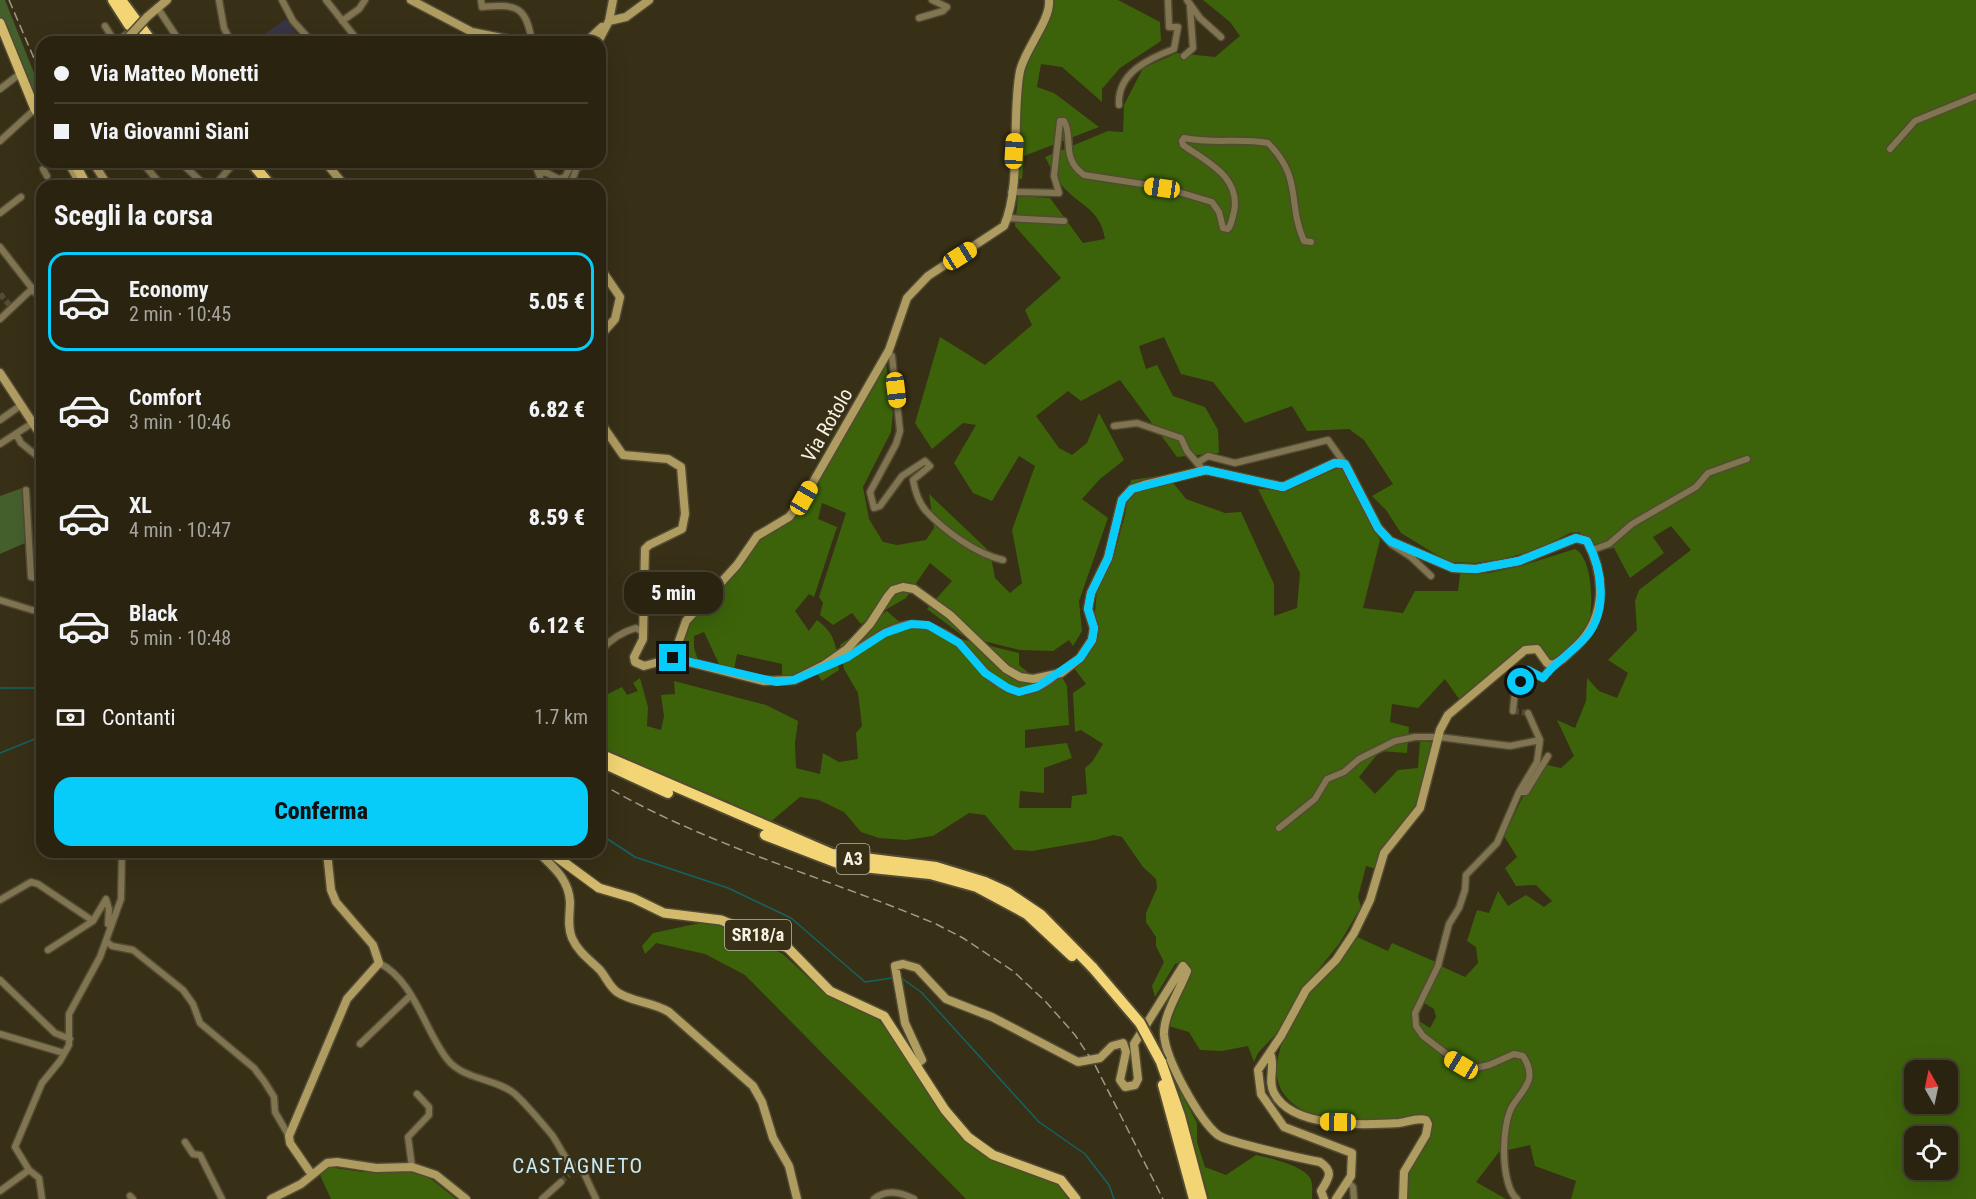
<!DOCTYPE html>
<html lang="it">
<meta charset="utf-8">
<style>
body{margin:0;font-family:"Roboto Condensed",sans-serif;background:#312b19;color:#f1f3f6;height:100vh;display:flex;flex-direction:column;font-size:22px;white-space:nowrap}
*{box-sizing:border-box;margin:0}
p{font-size:20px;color:#a5a49f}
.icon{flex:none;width:33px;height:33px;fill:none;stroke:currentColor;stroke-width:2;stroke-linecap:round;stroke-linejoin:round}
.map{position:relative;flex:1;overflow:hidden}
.side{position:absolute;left:36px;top:180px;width:570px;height:678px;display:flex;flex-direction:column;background:#292310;border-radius:18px;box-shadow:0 6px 24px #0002,0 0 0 2px #454030}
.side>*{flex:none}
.hud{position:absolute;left:36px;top:36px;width:570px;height:132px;border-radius:18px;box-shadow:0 6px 24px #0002,0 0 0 2px #454030;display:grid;align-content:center;height:132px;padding:0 18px;background:#292310}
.needle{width:39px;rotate:351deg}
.tools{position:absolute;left:1904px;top:1060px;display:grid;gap:12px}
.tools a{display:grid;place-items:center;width:54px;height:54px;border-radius:12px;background:#292310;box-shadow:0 6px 24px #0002,0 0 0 2px #454030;font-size:30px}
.end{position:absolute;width:27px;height:27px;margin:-14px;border:8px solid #07cbf9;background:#111;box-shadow:0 0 0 3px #111}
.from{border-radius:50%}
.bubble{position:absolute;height:42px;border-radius:18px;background:#292310;box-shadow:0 6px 24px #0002,0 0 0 2px #454030;font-size:20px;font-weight:800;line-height:42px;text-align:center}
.car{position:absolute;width:18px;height:36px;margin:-18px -9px;border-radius:8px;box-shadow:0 0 4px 2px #0007;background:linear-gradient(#f5c518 24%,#345 0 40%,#f5c518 0 76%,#345 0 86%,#f5c518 0)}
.hud b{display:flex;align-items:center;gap:21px;height:57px;font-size:22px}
.hud b+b{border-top:2px solid #454030}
.hud i{width:15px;height:15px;background:#f1f3f6}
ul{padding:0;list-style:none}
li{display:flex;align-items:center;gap:18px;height:99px;margin:0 12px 9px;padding:0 6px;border:3px solid transparent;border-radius:18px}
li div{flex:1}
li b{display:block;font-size:22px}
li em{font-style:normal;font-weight:800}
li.selected{border-color:#07cbf9}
li>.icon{width:54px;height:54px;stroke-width:1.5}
h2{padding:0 18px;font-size:27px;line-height:72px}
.pay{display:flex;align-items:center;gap:15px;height:66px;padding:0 18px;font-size:22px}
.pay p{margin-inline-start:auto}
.primary-button{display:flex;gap:12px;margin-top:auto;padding:12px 18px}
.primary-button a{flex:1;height:69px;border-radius:18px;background:#07cbf9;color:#111;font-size:24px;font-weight:800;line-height:69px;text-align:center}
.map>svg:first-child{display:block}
.education{fill:#373546}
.green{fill:#445e2c}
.forest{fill:#3c630a;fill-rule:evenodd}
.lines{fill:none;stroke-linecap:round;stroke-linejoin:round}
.stream{stroke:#146465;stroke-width:1.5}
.street-tunnel{stroke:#544c35;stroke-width:6;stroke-dasharray:6 3;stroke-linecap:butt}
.street-casing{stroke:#524a33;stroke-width:9}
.secondary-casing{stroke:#524a33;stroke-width:11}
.primary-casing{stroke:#524a33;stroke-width:12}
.highway-casing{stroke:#524a33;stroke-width:14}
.street{stroke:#817551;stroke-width:6}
.secondary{stroke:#af9c61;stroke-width:8}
.primary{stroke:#d3ba6c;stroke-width:9}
.highway{stroke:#f3d576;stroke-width:10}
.rail{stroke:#a09a86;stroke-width:1.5;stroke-dasharray:9 4.5;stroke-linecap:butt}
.secondary-bridge-casing{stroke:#524a33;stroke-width:11;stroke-linecap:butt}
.highway-bridge-casing{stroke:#524a33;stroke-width:14;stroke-linecap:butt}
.secondary-bridge{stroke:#af9c61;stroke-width:8}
.highway-bridge{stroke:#f3d576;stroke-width:10}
.route{stroke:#07cbf9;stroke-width:8}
.labels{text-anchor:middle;stroke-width:4.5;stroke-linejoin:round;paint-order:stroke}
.shield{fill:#372f16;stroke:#bdb8a6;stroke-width:1.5}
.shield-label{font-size:18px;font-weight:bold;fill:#f7f2e3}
.street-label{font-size:20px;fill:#f7f2e3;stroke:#372f16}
.neighbourhood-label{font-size:21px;letter-spacing:1.5px;fill:#c7eaf6;stroke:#372f16}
</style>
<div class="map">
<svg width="1976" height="1199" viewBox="0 0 1976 1199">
<rect width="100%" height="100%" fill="#372f16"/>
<path class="education" d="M286,19L303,42H259L257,39Z"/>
<path class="green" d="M0,0H5L42,93V96L36,99L0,18Z
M22,488L25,543L0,554V496Z"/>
<path class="forest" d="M1053,0H1118L1160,22L1161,41L1120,68L1102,89V102L1062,67L1041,64L1037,87L1054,93L1099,127L1024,156L1022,179H1017C1018,138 1015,88 1032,51C1040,35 1055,18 1053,0Z
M1203,0H1976V1199H1571L1576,1181L1535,1166L1530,1145L1499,1152L1476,1182L1506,1199H1406L1407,1175L1432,1130L1428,1117C1419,1114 1410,1117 1401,1118C1378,1120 1350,1123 1327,1118C1216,1094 1318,980 1355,936L1388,951L1392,943L1436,962L1413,1017L1430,1028L1436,1017L1434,1009L1424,1003L1441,966L1465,977L1478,963L1476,947L1467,941L1477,910L1489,913L1498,891L1508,906L1526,895L1544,907L1552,901L1536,885L1516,886L1505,868L1517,857L1504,836L1539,763L1561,768L1574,756L1557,720L1575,728L1586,701L1587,678L1599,691L1617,698L1628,673L1608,660L1637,630L1635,601L1639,590L1691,550L1671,526L1653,537L1664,553L1630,578L1614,548L1597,550L1579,532L1570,533L1537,550L1502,559L1475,563L1448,562L1401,533L1386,510L1372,496L1393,484L1364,440L1349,429L1307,431L1292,406L1245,423L1213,382L1181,374L1164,337L1139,346L1146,369L1157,365L1173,396L1205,407L1218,430L1219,453L1177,457L1120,380L1081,401L1068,391L1036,416L1059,448L1072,455L1087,443L1099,413L1124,460L1100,479L1082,499L1108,518L1079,601L1082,631L1073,646L1069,640L1053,651L1020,650L963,636L927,609L952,581L930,563L906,598L861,624L852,613L833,625L820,615L823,603L819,597L846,513L822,503L818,519L837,527L814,597L809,594L795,611L809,631L817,620C837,635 836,648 839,670L822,681L813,668L794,677H782V664L737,654L734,670L719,664L704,632L694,636V648L698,660L679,653L689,623L741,568L760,539L796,517L886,363L893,413L891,432L863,487L869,519L883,542L897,545L926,540L934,528L929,494L990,552L995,578L1010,593L1022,583L1012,530L1035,466L1019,456L992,501L973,493L954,463L976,425L963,423L932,449L915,423L940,337L985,365L1032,325L1025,310L1061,278L1015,226L1018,196L1050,198L1083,243L1105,239C1100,210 1084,208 1065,189C1057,180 1051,168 1045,157L1108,131L1123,132L1124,105L1143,68L1177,53L1215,57L1240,36L1230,22ZM1914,1071H1947V1104H1914ZM1914,1137H1947V1170H1914Z
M1341,467L1380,540L1363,608L1403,613L1415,591H1458L1460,574L1489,573L1521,566L1575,549C1594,558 1595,617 1585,633C1579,644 1563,653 1553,662L1537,646H1524L1459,699L1445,679L1418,708L1392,704L1390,722L1409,727L1407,753L1380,751L1359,777L1375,794L1398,770L1418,768L1420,741L1432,742L1419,802L1376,869L1366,866L1358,897L1361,907L1339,944L1303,989L1279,1031L1258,1053L1254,1062L1248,1046L1222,1051L1200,1050L1189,1032L1169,1026L1190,973L1184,961L1175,964L1155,997L1152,986L1164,962L1156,946V937L1146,922V913L1157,888L1156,879L1143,867L1122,837L1113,835L1096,840L1032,851L1014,850L985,815L969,813L933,836L906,840L879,838L861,832L844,812L819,800L800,797L768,824L735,808L728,801L685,788L619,759L600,746V698L622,687L627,695L638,691L633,683L640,678L648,707L647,726L661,730L664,716L661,695L675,694L674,681L766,705L798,721L795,743L796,768L820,774L823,753L839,762L858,759L856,733L862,726L858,693L844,669L840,645L887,611L905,627H928L956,643L961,639L1019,653V665L1036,679L1061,675L1067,686L1069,725L1025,730V748L1067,743L1072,758L1044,768V793L1020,791L1019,808H1071L1072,796L1087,794L1085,768L1092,762L1103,744L1081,730L1075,732L1073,693L1086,684L1074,668L1082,661L1097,634L1095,612L1097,589L1113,559L1125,515L1131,480L1167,475L1186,499L1225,513L1241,512L1274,584V616L1297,608L1300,573L1258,489L1283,490Z
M700,923L725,926L783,954L828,996L877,1018L894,1037L941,1112L968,1142L989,1157L1056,1181L1068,1199H966L745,975L705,954L656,943L645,954L642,946L653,933Z
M1177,1085L1197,1123V1142L1205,1167L1226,1175L1256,1155C1270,1158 1306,1166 1311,1180C1313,1186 1312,1193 1312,1199H1209Z
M329,1167L362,1172L409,1170L426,1175L456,1199H331L320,1175Z"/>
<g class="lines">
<path class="stream" d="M0,688H42
M0,753L42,736
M600,834L635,857L728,888L791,918L865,982L892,978
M900,977L921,992L1039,1122L1085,1154L1109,1185L1114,1199"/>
<path class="street-tunnel" d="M535,186L540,177
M0,294L12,308
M1513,711L1528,713
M561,1182L569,1175"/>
<g class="street-casing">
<path id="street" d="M219,0L224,28L231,42
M282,0L293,21L312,42
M326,0L359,42
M481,0L482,7C516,4 526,5 532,42
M1187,0L1200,18L1221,37
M157,7L180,42
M919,18L943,11L947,7L932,0
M342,21L359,9L365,0
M105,26L115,42
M350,39L351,42
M116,42L127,34
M1184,56L1193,48L1190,7
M0,89L21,73
M1119,105C1117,73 1148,59 1174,49L1178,27H1169L1168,0
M0,141L35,109
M1890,149L1915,121L1976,96
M142,162L162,186
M180,162L206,186
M534,162L540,177
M540,174L545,172L559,179L565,177L570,167H579
M47,176L43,169L52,162
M214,186L235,162
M570,186L579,162
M1011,192L1059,193L1054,176L1060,121H1064C1074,137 1060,158 1084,175L1162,187L1212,202L1219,212L1223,228L1228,229C1232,224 1232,218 1234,212C1241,177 1207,162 1183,145L1182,141L1184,138C1212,144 1240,138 1268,143C1303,178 1287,203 1304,241L1311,242
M0,213L21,197
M1007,218L1064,221
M0,247L42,301
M0,319L33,288
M888,352L892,356L900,431L896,444L870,492L874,508L880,506L902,476L925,461L930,466L913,480C915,491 919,503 926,511C945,531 976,554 1003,560
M0,420L20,406
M1114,426L1137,423L1181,438L1187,451L1203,470
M16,434L21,443L42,460
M0,444L31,424
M1197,463L1208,456L1235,463L1328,440L1345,464
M26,490L31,577L42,579
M1391,544L1411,557L1431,576
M1592,550L1609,544L1632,524L1696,487L1708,473L1747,459
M0,600L32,610L42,611
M600,651C611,639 621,632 636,628L644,633
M828,665C854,655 888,622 914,624C930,625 948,633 960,644C981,663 999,701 1034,689C1042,686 1052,681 1057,674
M1513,711L1515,691L1528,670L1543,678L1552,665
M1519,792H1526L1548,756
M1279,828L1315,799L1327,779L1344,772L1359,759L1395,741L1415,737H1439L1510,746L1540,740
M0,900L31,882L38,884L93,921L106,899L109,909L108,924H112
M106,941L112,946L133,950L183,990L193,1004L200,1023L254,1068L264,1081L274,1097L275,1112L289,1136
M48,950L93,921
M379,963C414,980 424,1029 447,1059C463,1080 496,1078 515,1094C528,1106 541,1122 552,1135C562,1149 566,1166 583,1171L596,1199
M0,980L55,1033L70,1039
M0,1034L64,1053
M360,1044L410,996
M185,1142L193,1154L200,1155L222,1199
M412,1167L408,1137L429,1115V1107L417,1094
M1348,1182L1353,1187L1354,1199
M0,1191L29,1170
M130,1196L133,1199
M42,1199L39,1178L29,1170L15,1147L42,1083L60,1061L69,1045V1014L100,957L121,899L122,852
M542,1199L561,1182
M874,1199C886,1189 901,1192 914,1199
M1517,1199C1500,1185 1501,1123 1513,1105C1524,1088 1538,1079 1523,1056L1514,1054L1489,1065L1471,1069L1461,1065L1423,1036L1416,1026L1415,1013L1438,966L1449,924L1459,908L1465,890L1466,875L1497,843L1519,792L1537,762L1540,740L1528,713"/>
</g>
<g class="secondary-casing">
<path id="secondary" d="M411,0L472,32L522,42
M147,17L167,0
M609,21L626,17L649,0
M586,42L602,27
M598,42L609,21L613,0
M68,162L82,186
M93,162L108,186
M325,162L345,186
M600,275H605L620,297L615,319L600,336
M0,373L42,437
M600,422L623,455L668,459L681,467L685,514L682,529L649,545L645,549L643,639L634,657L635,662L644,666L673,658L764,681L794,680L824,665L847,649L870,624L888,596L893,590L903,587L914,589L950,615L1006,669L1020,677L1033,679L1061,673L1080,658L1092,640L1094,628L1088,609L1091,593L1108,558L1122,500L1132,489L1144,485L1206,470L1283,487L1335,463L1345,464L1378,528L1390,541L1453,568L1476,569L1519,561L1576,538L1587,541C1607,579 1606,622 1571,651C1565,657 1560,662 1552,665L1547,663L1537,649L1525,650L1448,715L1440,730L1420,808L1384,853L1370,900L1354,933L1336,960L1306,990L1281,1036L1258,1070L1261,1094L1284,1127L1352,1153L1351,1176L1336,1199
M673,658L686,621L737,565L757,536L789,517L804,498L889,350L907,298L928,276L1004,226C1022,185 1011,117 1020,71C1025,49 1051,20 1049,0
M538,852C553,867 569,879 570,902C570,915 567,926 572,938C578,952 590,960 600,970C606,977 609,986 617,992C631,1002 653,1002 669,1012L753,1086L762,1102L773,1138L789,1166L797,1199
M1270,1053C1276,1066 1267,1080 1274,1093C1292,1129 1366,1125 1399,1123C1408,1122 1417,1117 1426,1120L1428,1124L1426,1135L1404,1172L1403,1199
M917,1064L922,1060L905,1023L895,966L903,964L917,968L946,999L992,1017L1078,1062L1100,1058L1112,1046L1123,1043L1126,1052L1120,1080L1125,1087L1135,1085L1138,1079L1134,1044L1183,966L1187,971C1180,990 1163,1015 1164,1035C1166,1060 1199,1120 1218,1135C1227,1142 1304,1159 1320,1162C1335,1172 1328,1179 1321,1191L1324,1199
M312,1175L290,1143L289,1136L347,999L379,963L373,945L336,902L331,890L327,852
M271,1199L301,1184L327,1163L337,1162L376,1168L412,1167L436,1175L466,1199"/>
</g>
<g class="primary-casing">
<path id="primary" d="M0,23L35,109L42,118
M74,162L87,186
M550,852L599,888L633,898L664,913L721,920L788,948L830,991L884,1016L945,1110L968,1137L993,1155L1061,1180L1076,1199"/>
</g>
<g class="highway-casing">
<path id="highway" d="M113,0L129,25
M121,0L152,42
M251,162L271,186
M600,754L832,854L936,867L985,882L1007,892L1041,915L1093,968
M603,763L668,793
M765,835L843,865L930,874L977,887L1027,914L1072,956
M1161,1062L1180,1116L1202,1199
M1163,1085L1194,1199"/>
</g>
<use href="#street" class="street"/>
<use href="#secondary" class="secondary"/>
<use href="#primary" class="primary"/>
<use href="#highway" class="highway"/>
<path class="rail" d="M9,0L42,77
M600,783C704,845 825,877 936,924L963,938L1013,971L1046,1002L1075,1035L1095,1065L1163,1199"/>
<g class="secondary-bridge-casing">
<path id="secondary-bridge" d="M124,42L147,17"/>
</g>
<g class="highway-bridge-casing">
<path id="highway-bridge" d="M1093,968L1140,1023L1161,1062"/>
</g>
<use href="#secondary-bridge" class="secondary-bridge"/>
<use href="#highway-bridge" class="highway-bridge"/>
</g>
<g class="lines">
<path class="route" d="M673,658L777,682L794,680L848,657L885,633L911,624L928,625L959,643L985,673L1008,688L1019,692L1037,687L1080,658L1092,640L1094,628L1088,609L1091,593L1108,558L1122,500L1132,489L1206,470L1283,487L1335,463L1345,464L1378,528L1390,541L1453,568L1476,569L1519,561L1576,538L1587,541C1603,570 1609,614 1583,640C1570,654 1554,663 1543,678L1528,670L1521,682"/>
</g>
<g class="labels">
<g class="shield">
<rect x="836.5" y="844" width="33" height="30" rx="4.5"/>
<rect x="725" y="920" width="66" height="30" rx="4.5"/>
</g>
<g class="shield-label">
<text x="853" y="865">A3</text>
<text x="758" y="941">SR18/a</text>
</g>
<g class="street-label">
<text transform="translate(827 425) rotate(-60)" y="7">Via Rotolo</text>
</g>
<g class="neighbourhood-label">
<text x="578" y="1173">CASTAGNETO</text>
</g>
</g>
</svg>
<div class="tools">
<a><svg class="needle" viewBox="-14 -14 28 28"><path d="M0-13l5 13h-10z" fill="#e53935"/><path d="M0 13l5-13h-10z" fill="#a5a49f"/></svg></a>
<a><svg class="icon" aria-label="locate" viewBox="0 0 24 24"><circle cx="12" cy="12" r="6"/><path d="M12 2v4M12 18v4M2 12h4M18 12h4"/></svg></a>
</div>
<i class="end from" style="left:1521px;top:682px"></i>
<i class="end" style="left:673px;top:658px"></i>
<div class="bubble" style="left:624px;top:572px;width:99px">5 min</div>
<i class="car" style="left:1014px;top:151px;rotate:3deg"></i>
<i class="car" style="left:1162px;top:188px;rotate:278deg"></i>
<i class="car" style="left:960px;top:256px;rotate:58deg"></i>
<i class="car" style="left:896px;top:390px;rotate:173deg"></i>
<i class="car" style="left:804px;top:498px;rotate:30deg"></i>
<i class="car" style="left:1461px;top:1065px;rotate:301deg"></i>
<i class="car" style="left:1338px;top:1122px;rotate:271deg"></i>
<div class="hud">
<b><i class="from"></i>Via Matteo Monetti</b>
<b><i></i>Via Giovanni Siani</b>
</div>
<section class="side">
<h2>Scegli la corsa</h2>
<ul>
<li class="selected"><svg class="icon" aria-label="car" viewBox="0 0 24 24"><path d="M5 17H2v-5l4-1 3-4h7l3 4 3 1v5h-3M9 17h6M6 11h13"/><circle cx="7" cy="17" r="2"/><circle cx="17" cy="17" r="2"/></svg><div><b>Economy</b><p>2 min · 10:45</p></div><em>5.05 €</em></li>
<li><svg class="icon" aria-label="car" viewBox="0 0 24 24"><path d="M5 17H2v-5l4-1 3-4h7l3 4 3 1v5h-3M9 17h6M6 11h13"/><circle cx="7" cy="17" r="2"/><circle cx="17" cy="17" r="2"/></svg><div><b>Comfort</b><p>3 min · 10:46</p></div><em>6.82 €</em></li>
<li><svg class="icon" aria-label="car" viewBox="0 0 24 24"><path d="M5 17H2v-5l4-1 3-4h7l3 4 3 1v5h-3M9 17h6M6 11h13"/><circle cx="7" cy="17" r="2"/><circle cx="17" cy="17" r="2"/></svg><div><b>XL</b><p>4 min · 10:47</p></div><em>8.59 €</em></li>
<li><svg class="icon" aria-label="car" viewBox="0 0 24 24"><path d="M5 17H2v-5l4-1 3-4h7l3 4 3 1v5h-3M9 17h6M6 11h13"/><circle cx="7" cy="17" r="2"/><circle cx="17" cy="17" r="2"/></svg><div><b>Black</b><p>5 min · 10:48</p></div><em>6.12 €</em></li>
</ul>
<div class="pay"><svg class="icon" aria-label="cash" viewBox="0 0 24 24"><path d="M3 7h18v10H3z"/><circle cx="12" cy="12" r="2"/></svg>Contanti<p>1.7 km</p></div>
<div class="primary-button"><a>Conferma</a></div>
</section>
</div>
